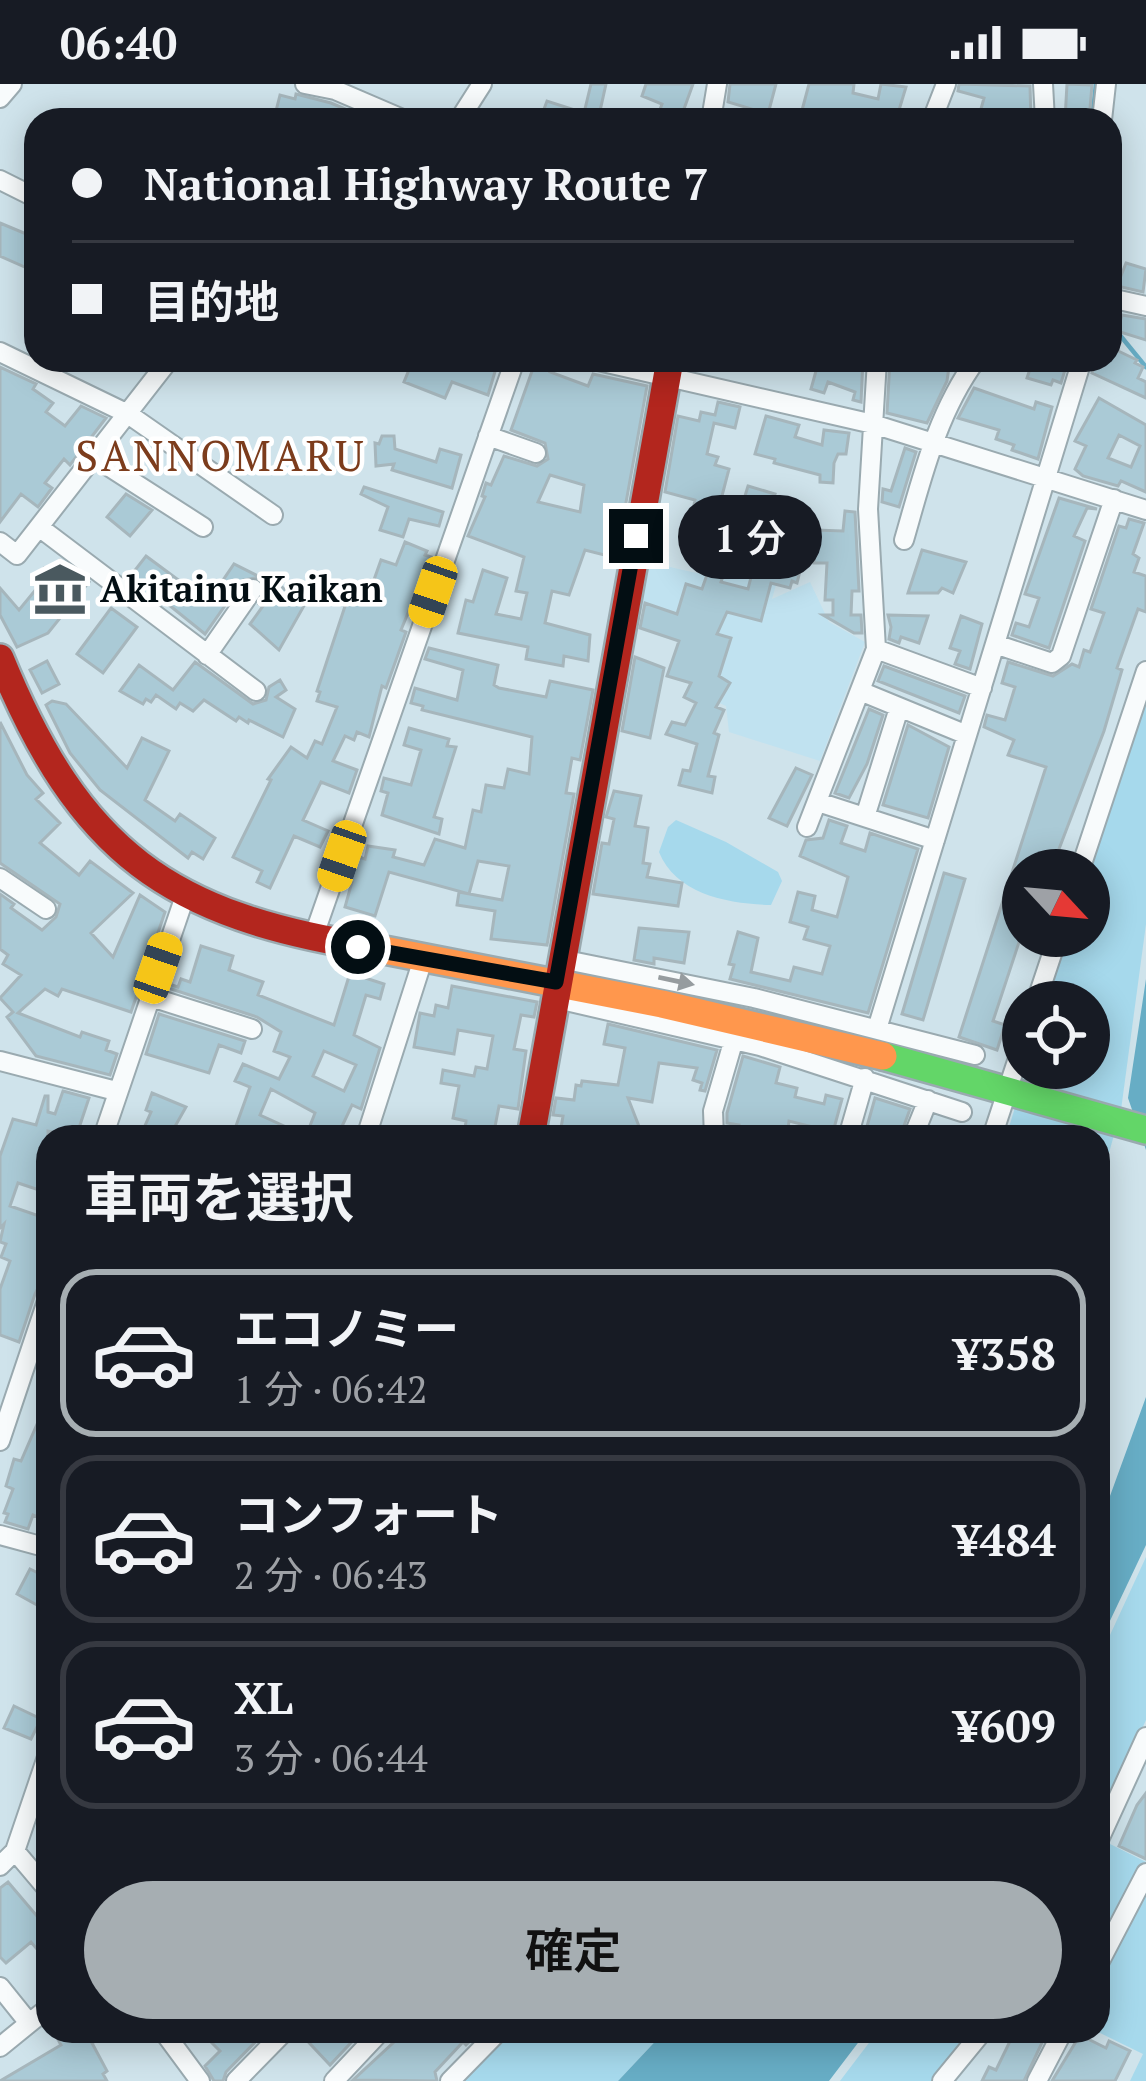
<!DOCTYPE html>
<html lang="ja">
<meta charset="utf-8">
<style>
body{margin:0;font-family:"PT Serif","Noto Sans JP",serif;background:#242831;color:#f1f3f6;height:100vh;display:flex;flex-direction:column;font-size:45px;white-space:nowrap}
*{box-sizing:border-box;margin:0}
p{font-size:39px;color:#9ea1a6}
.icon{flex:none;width:66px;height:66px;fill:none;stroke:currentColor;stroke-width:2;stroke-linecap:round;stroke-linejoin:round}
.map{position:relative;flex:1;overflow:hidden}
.drawer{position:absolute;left:36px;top:1041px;width:1074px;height:918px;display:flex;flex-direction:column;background:#171b24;border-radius:36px;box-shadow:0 6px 30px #0003}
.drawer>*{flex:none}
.hud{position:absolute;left:24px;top:24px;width:1098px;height:264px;border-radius:36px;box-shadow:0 6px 30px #0003;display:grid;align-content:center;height:264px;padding:0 48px;background:#171b24}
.needle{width:78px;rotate:116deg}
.buttons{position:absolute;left:1002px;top:765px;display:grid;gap:24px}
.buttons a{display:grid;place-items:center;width:108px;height:108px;border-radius:50%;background:#171b24;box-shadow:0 6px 30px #0003;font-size:60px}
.end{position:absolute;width:54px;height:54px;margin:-27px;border:15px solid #030e13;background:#fff;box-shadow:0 0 0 6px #fff}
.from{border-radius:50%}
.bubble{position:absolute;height:84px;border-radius:42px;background:#171b24;box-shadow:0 6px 30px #0003;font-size:39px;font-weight:600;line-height:84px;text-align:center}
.car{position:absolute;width:36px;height:72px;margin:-36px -18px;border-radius:15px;box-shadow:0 0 9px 3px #0007;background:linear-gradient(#f5c518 24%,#345 0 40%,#f5c518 0 76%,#345 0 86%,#f5c518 0)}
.hud b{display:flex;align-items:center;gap:42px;height:114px;font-size:45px}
.hud b+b{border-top:3px solid #363941}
.hud i{width:30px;height:30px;background:#f1f3f6}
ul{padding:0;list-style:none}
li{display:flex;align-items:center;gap:36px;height:168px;margin:0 24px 18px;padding:0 24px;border:6px solid #363941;border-radius:36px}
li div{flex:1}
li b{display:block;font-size:45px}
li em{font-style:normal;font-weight:600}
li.active{border-color:#a6aeb2}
li>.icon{width:108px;height:108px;stroke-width:1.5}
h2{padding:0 48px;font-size:54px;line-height:144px}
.primary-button{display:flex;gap:24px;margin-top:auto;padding:24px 48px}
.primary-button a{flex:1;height:138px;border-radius:72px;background:#a6aeb2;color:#111;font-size:48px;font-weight:600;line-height:138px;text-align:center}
.status{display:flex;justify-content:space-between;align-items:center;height:84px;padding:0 60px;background:#171b24;direction:ltr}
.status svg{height:33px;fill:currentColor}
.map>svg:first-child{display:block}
.built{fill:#c0e2f0}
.green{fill:#a6d9ec}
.water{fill:#67adc5}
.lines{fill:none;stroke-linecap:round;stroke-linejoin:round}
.stream{stroke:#67adc5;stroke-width:4.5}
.building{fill:#aacad6;stroke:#a6b6bc;stroke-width:3;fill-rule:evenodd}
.street-casing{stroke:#9aaab0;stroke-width:22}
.fast-casing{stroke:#9aaab0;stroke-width:32}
.slow-casing{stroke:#9aaab0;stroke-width:32}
.jam-casing{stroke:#9aaab0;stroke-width:32}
.street{stroke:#f8fbfc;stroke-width:18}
.fast{stroke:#63d668;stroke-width:27}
.slow{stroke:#ff974d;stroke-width:27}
.jam{stroke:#b3261e;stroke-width:27}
.oneway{fill:#969c9f}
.route{stroke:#030e13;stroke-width:15}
.labels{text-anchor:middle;stroke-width:9;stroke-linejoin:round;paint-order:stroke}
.poi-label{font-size:36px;font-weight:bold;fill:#030e13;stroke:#fff;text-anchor:start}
.quarter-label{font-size:42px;letter-spacing:3px;fill:#7c3c1c;stroke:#fff}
</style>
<div class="status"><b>06:40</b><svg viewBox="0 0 49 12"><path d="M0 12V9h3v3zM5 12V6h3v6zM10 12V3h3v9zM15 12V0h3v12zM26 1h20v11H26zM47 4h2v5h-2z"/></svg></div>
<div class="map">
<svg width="1146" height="1997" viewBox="0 0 1146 1997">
<rect width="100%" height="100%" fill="#cfe3eb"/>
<path class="built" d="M770,431L792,443L772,515L810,498L829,538L865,558L820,677L729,648L726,622L691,606L699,547L631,522L639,476L723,495L745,440L763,444Z"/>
<path class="green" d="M1146,601V840L1121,1026L1098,1108V1053H1006L1027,984H1089V918H1047L1067,852H1089V786Z
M676,736L726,758L778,788L782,797L771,821C730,820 676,811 659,768L668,743Z
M1146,1473V1636L1098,1741V1577Z
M1104,1757L1146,1778L1098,1867V1768Z
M1146,1801V1997H1130L1143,1970L1096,1947L1098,1894Z
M507,1947H665L618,1997H460Z
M878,1947H972L933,1997H840Z"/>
<path class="water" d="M1146,895V1066L1128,1014Z
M1146,1313V1461L1098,1562V1445Z
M665,1947H867L829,1997H618Z"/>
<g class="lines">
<path class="stream" d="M1092,36L1096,0
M1110,239L1146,283"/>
</g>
<path class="building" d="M591,0H606L598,36H540L547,17L584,29Z
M646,0H693L680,36H656L662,20L642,12Z
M730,0H776L768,30L728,18Z
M809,0H854L853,9L878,15L881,0L906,3L896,36H824L801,30Z
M959,0L1030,2L1031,36H978L984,14L958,7Z
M1067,0L1092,1L1089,36H1065Z
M296,10L331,19L371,36L281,33L282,29L276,27L280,11L295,15Z
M0,139L36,154V188L0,172Z
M1126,179L1146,185L1143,208L1117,202Z
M1122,231L1146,235V256L1117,247Z
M1110,263L1137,276L1135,279L1143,283L1138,294L1146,298V314L1092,289L1097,276H1110Z
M413,276H483L497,281L488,311L452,298L445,314L404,298Z
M536,276H555L550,288L588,302L593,290L647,302L616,474L585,466L569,511L552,507L545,539L590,551L588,577L564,572L563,582L526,575L528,563L458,549L466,516L473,518L483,486L507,494L496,530L521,535L527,509L516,507L524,473L468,452L485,413L482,412L486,399L491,401L504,372L537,382L548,375L545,359L511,346ZM550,391L584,401L580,428L538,418Z
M819,276H863L861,318L853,316L855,308L828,298L824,309L811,305Z
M890,276H950L947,297L927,339L887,329Z
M1033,276H1068L1061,299L1053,296L1051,301L1027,294Z
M0,283L36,300L33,305L53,319L46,328L65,342L81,322L106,334L70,381L64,375L45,399L52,404L38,423L21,410L0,438Z
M974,304L1034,325L1036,318L1052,323L1038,375L1012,366L1014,361L996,355L999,346L958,334Z
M1099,314L1146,341V408L1121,397L1118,402L1083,392L1075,385L1086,362L1075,357ZM1119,351L1140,362L1131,383L1108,374Z
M718,318L740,323L735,344L714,339L707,370L718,373L715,381L729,385L717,431L694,421L695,416L665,408L678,332L699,337L701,328L715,331Z
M766,332L799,341L795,353L822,361L824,346L849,349L846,370H838L834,379L833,399L820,398V391L774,379L775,375L755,370Z
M382,352H394L395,365L436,378L440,365L461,371L452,404L392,386L394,380L376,382L375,359L379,360Z
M905,364L916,368L899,423L882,418L883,405L891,407Z
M748,402L775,410L767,432L787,445L779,469L803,475L797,499L792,497L790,504L771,499L761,537L727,528L717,550L731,554L719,592L730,599L716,623L724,626L714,649L719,651L708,692L715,693L712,709L679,701L683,686L690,687L697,660L666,650L672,638L685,641L696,619L684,613L691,599L667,592L679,557L640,544L645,519L677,530L686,500L702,505L715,468L730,472L721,498L748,505L761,455L734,448Z
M364,403L443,428L439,442L409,435L403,453L380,446L388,423L361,410Z
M126,410L152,426L130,452L107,433Z
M1059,414L1097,425L1087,424L1074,452L1085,457L1049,564L1012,551L1016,539L1029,543L1039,514L1025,510Z
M845,427L855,428L859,507H852L851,531H861L862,549H854L823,531H833V516H825L827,479H814L816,446L843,447Z
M1129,435L1144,439L1133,470L1139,474L1134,488L1146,492V528L1138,525L1117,584L1122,586L1104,647L1051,786H1023V846L993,937L1005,941L997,966L959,953L1046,683L1008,671L1014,656L984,643L987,631L1005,636L1015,603L1002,599L1008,578L1053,592L1072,580L1079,583L1084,566L1090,568L1104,529L1091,525L1119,442L1126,444Z
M405,458L427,467L425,471L431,473L401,546L406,548L386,604L382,602L369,653L357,648L354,656L345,652L333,677L357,686L349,709L321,698L303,736L328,747L320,763L294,752L270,804L257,798L262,787L233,773L271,696L268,695L291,663L307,674L315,657L322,660L337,623L317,617L320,608L317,607L353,498L370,507L381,476L396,481Z
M922,466L966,478L953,509L942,504L938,509H908Z
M146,472L208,518L234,480L260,493L243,496L205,550L143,500L141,503L129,494Z
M60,476L89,498L48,549L17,563L0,531V504L19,526L42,498L36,494L44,484L50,488Z
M263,496L275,506L279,501L305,520L279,566L250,540L263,522L259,520L266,507Z
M111,524L137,543L103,589L77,570Z
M888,531L928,532L919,559L901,553L899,559L889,555L891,543Z
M961,532L982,540L970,585L955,580L960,567L950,564Z
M429,564L498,581L494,601L499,604L546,613L550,597L593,606L580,676L572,674L566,709L574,710L547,861L491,855L495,827L457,821L459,808L502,816L509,782L478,777L469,810L389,788L375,832L345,823L352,798L348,796L356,772L365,775L368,762L395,766L393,773L424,781L435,755L465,764L473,726L481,728L486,701L504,704L508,685L529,690L532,653L422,626L423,622L411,619L415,604L457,616L463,586L425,575Z
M635,573L664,584L650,654L622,647Z
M47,577L59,600L42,609L30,586Z
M195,578L253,620L266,616L269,603L280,596L286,606L276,613L295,625L283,653L249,636L248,639L239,633L236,637L204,616L193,627L180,619L176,625L156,611L151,618L146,615L143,620L120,607L139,581L173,606Z
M884,582L965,612L959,629L878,597Z
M52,617L66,620L127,684L142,654L169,667L145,716L175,737L180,730L215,754L203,775L192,768L188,774L100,706L70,669L46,621Z
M869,625L883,631L867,680L849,714L835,709Z
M0,638L27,691L43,709L36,715L60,739L40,759L79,791L90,777L133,809L91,849L113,873L140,811L165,828L131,928L62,905L58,912L45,905L18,929L80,953L82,948L109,957L106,966L117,970L110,991L36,972L7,933L13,928L0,914L21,891L3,880L8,871L0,865V810L14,820L11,824L42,846L56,833L60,820L0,779Z
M908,641L949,663L928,734L883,721Z
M409,644L449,655L447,662L456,663L434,733L442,735L439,750L382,731L388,709L381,707L384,694L411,701L421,666L404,661Z
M796,684L812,691L787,742L769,734Z
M614,707L641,712L635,742L648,744L643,779L650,780L647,793L682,799L678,822L593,810L602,759L609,760L614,735L606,733Z
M829,736L847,742L841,759L865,767L870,749L918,765L868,929L730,895L734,881L729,880L738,848L758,854L751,888L790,897L794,883L822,890L830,862L804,855L808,843L790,838L798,808L815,812L812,826L837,833L848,793L800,772L806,756L823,754Z
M944,789L965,795L923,936L902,930Z
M639,844L689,848L684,879L654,874V880L634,876Z
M201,862L233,872L229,886L263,898L258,911L334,941L350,889L384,900L380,915L366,911L354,951L380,964L361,1025L352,1021L337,1053H232L250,1003L235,997L243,980L279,995L290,973L274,967L281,948L257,933L168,904L169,900L178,903L181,895L190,898ZM324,967L356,981L344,1007L313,992ZM271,1005L315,1029L306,1052L260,1031Z
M452,902L537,918L534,933L521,931L514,965L526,967L518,1025L499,1022L493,1053H464L466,1037L453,1034L459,1002L441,999L443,986L474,992L476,983L487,985L493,952L458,946L454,970L414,963L420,929L434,932L436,921L448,924Z
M159,930L245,957L241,969L219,961L209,989L146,970Z
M608,940L717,966L705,1007L700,1006L702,999L693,996L697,984L659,979L652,1018L628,1014L640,1045L620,1053H594L592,1048L561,1044L563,1032L553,1031L556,1014L574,1016L576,1001L581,1002L582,997L618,1001L625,964L604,960Z
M743,972L780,983L776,999L797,1004L795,1013L824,1020L826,1011L842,1015L833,1048L789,1037L787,1053H737L739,1041L727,1039V1029Z
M63,1007L89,1014L76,1053L48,1047V1109L18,1099L10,1122L48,1135V1191L45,1190L35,1210L19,1258L0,1251V1205L10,1177L1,1173L6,1160L0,1158L4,1140L0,1144V1072L13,1035L36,1041L45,1012H48V1028L55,1030Z
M152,1009L186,1023L169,1053H140L151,1028L146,1026Z
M875,1014L910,1025L900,1053H864Z
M48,1315V1437L33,1431L28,1445L5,1438L8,1430L4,1429L13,1405L6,1402L14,1375L21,1377Z
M30,1485L48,1494V1516L42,1512L37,1521L17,1510Z
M14,1622L41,1635L31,1655L4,1644Z
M1146,1709V1775L1119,1762L1137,1721Z
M8,1798L48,1845V1878L31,1858L6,1879L0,1873V1804Z
M66,1947H113L92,1959L107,1987L103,1990L107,1997H0L61,1961L56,1952Z
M200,1947H266L226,1988L223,1997H214L205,1982L220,1967Z
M298,1947H362L330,1981Z
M406,1947H480L466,1961L463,1958L435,1988L437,1997L353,1996Z
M1015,1947L1047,1948L1024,1997H982L989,1983L996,1986Z
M1080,1951L1106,1964L1109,1957L1130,1967L1115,1997H1052Z"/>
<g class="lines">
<g class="street-casing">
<path id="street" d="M305,0L335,6L405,36
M1043,0L1045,36
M0,14L12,0
M459,36L482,0
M711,36L717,0
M932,36L946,0
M1102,36L1106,0
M0,96L36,114
M1110,214L1146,222
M0,268L128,330L273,431
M594,276L873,340L1146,426
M877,276L868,425L876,565L982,604
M488,352L536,369
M94,373L203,443
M39,443L256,607
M904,456C922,394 937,329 976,276
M0,458L17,471L169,276
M995,560L1052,579L1061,572L1114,415
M207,571L253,505
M860,607L967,651
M818,718L935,756
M865,733L899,624
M807,743L876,565
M1080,786L1146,587
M0,794L46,825
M313,854L515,276
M561,875L754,914L975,971
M148,912L252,945
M553,914L760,962L962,1028
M1036,918L1058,852
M877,945L1082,276
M0,977L116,1007
M103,1053L185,812
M366,1053L424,872
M714,1053L713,1027L734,955
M848,1053L865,994
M913,1053L928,1016
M992,1053L1023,959
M0,1357L48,1214
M0,1451L48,1464
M1098,1758L1146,1653
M15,1767L48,1806
M0,1782L15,1767L48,1670
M1098,1881L1146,1789
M0,1903L29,1939
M163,1947L200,1997
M0,1963L48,1924
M236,1997L285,1947
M334,1997L381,1947
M450,1997L499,1947
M942,1997L983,1947
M1037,1997L1063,1947"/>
</g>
<g class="fast-casing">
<path id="fast" d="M883,972L1146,1046"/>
</g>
<g class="slow-casing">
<path id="slow" d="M374,864L662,920L883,972"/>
</g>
<g class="jam-casing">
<path id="jam" d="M0,574C80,769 168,832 374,864
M531,1053L670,276"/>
</g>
<use href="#street" class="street"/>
<use href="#fast" class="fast"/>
<use href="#slow" class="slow"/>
<use href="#jam" class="jam"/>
</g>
<defs><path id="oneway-solid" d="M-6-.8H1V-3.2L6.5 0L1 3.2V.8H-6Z" transform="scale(3)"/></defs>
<use class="oneway" href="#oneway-solid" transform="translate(676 897) rotate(12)"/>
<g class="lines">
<path class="route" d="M358,863L556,898L636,452"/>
</g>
<defs>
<g id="museum-bare" transform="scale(4.14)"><path d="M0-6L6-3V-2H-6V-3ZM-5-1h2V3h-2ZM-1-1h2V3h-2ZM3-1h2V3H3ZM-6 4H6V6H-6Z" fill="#4a595f" stroke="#fff" stroke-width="2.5" paint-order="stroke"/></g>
</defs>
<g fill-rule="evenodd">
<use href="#museum-bare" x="60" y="505"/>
</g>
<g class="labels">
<g class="poi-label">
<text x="100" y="518">Akitainu Kaikan</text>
</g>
<g class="quarter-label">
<text x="221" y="387">SANNOMARU</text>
</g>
</g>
</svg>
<div class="buttons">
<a><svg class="needle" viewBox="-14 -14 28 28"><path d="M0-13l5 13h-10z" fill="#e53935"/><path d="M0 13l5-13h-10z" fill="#9ea1a6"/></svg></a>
<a><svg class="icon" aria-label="locate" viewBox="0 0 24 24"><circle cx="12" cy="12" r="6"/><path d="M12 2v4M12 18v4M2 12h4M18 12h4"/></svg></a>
</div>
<i class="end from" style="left:358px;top:863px"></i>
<i class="end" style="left:636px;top:452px"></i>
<div class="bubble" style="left:678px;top:411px;width:144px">1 分</div>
<i class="car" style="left:433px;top:508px;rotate:199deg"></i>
<i class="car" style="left:342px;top:772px;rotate:199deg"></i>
<i class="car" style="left:158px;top:884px;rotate:19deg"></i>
<div class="hud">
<b><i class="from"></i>National Highway Route 7</b>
<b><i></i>目的地</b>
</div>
<section class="drawer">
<h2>車両を選択</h2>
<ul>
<li class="active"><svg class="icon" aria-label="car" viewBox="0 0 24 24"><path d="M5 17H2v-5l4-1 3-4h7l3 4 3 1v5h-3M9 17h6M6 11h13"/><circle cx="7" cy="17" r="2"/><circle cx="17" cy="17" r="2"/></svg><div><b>エコノミー</b><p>1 分 · 06:42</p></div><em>¥358</em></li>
<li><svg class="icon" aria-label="car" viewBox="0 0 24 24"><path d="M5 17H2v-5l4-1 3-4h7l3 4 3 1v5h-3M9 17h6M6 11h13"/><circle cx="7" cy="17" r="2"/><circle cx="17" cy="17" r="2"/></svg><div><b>コンフォート</b><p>2 分 · 06:43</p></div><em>¥484</em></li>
<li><svg class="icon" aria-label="car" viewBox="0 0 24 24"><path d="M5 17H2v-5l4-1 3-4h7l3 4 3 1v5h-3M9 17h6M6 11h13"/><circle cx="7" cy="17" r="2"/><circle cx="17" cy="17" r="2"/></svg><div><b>XL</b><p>3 分 · 06:44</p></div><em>¥609</em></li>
</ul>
<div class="primary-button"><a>確定</a></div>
</section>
</div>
